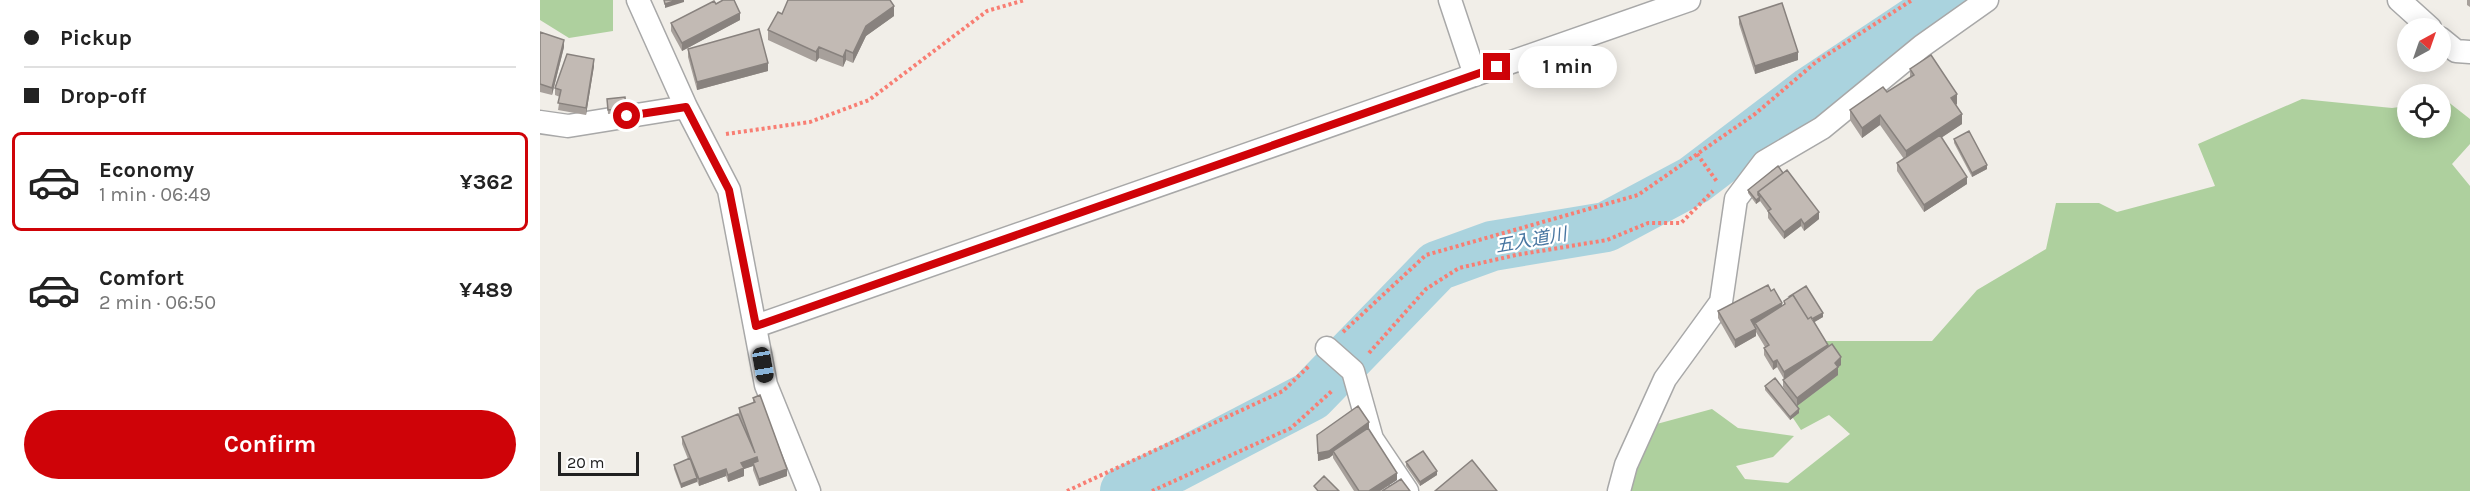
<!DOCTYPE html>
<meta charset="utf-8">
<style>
body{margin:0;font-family:Karla,"Noto Sans JP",sans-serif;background:#f6f6f6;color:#222;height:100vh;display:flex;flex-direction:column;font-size:22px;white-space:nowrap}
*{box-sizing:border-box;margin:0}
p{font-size:20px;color:#767676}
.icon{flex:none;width:33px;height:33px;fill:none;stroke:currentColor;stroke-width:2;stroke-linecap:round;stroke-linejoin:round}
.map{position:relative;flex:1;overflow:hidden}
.details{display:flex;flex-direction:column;background:#fff;width:540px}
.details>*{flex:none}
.hud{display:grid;align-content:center;height:132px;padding:0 24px;background:#fff}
.needle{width:39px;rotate:40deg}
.controls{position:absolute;left:1857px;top:18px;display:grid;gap:12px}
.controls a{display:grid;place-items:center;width:54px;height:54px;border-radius:50%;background:#fff;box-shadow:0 3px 15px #0003;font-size:30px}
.scale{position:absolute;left:18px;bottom:15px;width:81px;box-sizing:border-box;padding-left:6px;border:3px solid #212121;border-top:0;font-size:16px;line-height:21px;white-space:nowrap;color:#212121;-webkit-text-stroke:4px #fff;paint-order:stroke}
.end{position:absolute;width:27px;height:27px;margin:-14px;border:8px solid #cf0308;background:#fff;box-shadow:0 0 0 3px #fff}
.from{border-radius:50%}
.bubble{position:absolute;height:42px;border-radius:21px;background:#fff;box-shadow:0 3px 15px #0003;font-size:20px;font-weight:700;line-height:42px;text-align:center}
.car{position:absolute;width:18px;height:36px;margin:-18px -9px;border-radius:8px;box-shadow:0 0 4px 2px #0007;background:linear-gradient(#222 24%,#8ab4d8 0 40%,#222 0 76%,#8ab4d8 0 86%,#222 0)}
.hud b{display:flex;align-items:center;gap:21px;height:57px;font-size:22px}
.hud b+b{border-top:2px solid #e0e0e0}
.hud i{width:15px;height:15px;background:#222}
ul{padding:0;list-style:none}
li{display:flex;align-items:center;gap:18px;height:99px;margin:0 12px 9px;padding:0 12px;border:3px solid transparent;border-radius:9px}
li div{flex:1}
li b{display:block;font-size:22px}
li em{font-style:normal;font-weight:700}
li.current{border-color:#cf0308}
li>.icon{width:54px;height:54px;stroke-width:1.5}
.primary-button{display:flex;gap:12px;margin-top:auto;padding:12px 24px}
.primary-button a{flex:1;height:69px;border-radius:36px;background:#cf0308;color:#fff;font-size:24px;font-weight:700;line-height:69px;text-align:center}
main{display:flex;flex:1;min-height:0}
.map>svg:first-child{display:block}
.forest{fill:#aed09e}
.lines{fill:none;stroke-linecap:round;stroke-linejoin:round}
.river{stroke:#aad3de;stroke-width:50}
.minor-casing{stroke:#a8a8a8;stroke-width:25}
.path{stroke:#f87e73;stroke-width:4;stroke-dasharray:3 3;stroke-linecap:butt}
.minor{stroke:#fff;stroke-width:22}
.wall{fill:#a7a09b}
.shaded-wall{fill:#88827e}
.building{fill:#c2bab4;stroke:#88827e;stroke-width:1.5}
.route{stroke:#cf0308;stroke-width:8}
.labels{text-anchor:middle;stroke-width:4.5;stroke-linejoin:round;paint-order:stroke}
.water-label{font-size:18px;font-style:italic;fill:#4876a1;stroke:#fff}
</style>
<main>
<section class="details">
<div class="hud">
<b><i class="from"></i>Pickup</b>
<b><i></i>Drop-off</b>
</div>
<ul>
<li class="current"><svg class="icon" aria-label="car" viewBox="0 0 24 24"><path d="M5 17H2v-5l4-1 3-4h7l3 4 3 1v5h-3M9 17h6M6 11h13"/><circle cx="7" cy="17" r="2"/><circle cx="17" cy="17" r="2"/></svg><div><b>Economy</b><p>1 min · 06:49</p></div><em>¥362</em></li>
<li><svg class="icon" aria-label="car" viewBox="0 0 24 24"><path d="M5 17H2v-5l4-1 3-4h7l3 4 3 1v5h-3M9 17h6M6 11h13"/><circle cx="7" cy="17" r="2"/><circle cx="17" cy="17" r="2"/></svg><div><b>Comfort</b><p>2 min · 06:50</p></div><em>¥489</em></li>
</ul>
<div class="primary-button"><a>Confirm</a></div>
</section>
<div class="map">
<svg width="1930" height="491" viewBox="0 0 1930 491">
<rect width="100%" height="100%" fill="#f1eee8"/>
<path class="forest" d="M0,0H73V31L29,38L0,20Z
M1762,99L1852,108L1867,106L1868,128H1900L1901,102L1907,101L1930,119V144L1912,164L1930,186V491H1088L1113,425L1172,409L1198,428L1254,436L1233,457L1196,466L1205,479L1248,483L1310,434L1289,415L1261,430L1249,412L1284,341H1392L1437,290L1506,249L1516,203H1559L1577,212L1675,186L1658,144Z"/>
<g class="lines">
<path class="river" d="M585,491L633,468L771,396L897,266L952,246L1066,227L1154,180L1271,91L1408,0"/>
<g class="minor-casing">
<path id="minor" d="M98,0L146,107L189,190L226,385L269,491
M910,0L935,75
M1859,0L1890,28
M1900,38L1916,51L1930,52
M0,122L28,126L146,107
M216,326L1149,0
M787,348L813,371L832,439L867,491
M1079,491L1086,465L1125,379L1181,302L1196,199L1224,162L1282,128L1382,46L1447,0"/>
</g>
<path class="path" d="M186,134L270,122L329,100L447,11L485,0
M1157,154L1178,183
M803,332L886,255L1098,195L1215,114L1276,62L1372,0
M829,353L886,289L919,268L976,255L1067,240L1108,223H1141L1173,191
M527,491L743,391L770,365
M612,491L751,428L793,390"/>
<use href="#minor" class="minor"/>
</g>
<path class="wall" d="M1927,0H1930V7L1927,5Z
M176,4L200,20L142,51L131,31V23Z
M242,14L354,16L326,36L313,63L306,60L303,67L279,58L276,62L228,40V30Z
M1199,17L1258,60L1215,74L1199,24Z
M0,32L24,47L12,95L0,92Z
M148,49L228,71L157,90L148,57Z
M54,66L46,115L18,110L20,97L15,95V88Z
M1370,69L1417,104L1416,105L1422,124L1401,138L1427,184L1384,212L1357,171V163L1364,159L1340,125L1322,138L1310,120V110L1347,92L1370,78Z
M85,97L86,112L68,114L67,99Z
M1414,139L1447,169L1432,177L1414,143Z
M1238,166L1279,219L1264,231L1261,226L1244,239L1228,218V212L1220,201L1216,204L1208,193V190Z
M1244,301L1283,317L1274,322L1288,347L1301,365L1298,367V375L1257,406L1259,413L1250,420L1225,390V386L1253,401L1243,387V380L1244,379L1237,367L1233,370L1224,355V348L1225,347L1216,332V336L1195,348L1178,318V311L1242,306L1244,305Z
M213,398L247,476L219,486L213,470V466L204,469V476L188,482L186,476L159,486L157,481L141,488L134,469V465L148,459L142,444V437L199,415V408L213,403Z
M829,429L857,480L840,491H814L793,458V455L789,458L778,461L777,435Z
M866,462L897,475L880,486L866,466Z"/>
<path class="shaded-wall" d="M137,0H144V2L125,8V4Z
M354,6V16L326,36L313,63V53L326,26Z
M200,13V20L142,51V43Z
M24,40V47L12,95V88Z
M279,47V58L276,62V52Z
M306,50V60L303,67V57Z
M1258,52V60L1215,74V66Z
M54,59V66L46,115V108Z
M228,63V71L157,90V82Z
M1417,94V104L1411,108V98Z
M1422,114V124L1366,161V151Z
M1340,115V125L1322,138V128Z
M1447,165V169L1432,177V173Z
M1427,177V184L1384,212V205Z
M1220,197V201L1216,204V200Z
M1279,212V219L1264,231V224Z
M1261,219V226L1244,239V232Z
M1242,303V310L1215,323V325L1211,327V320Z
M1283,313V317L1268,326V322Z
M1216,329V336L1195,348V340Z
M1288,345V352L1244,379V372Z
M1301,357V365L1295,370V363Z
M1237,360V367L1233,370V362Z
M1298,367V375L1257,406V398Z
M1259,409V413L1250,420V417Z
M829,422V429L793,451V455L789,458L778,461V453Z
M217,457V464L213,463V466L204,469V476L188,482V475L201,463Z
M186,469V476L159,486V479Z
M247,469V476L219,486V479Z
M897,471V475L880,486V482Z
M857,473V480L840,491H829Z
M157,478V482L141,488V484Z"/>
<path class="building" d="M124,0H137L125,4Z
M183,0H194L200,13L142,43L131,23L174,1L176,4Z
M248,0H350L354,6L326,26L313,53L306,50L303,57L279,47L276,52L228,30L238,12L242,14Z
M1242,3L1258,52L1215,66L1199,17Z
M219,29L228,63L157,82L148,49Z
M0,32L24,40L12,88L0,84Z
M27,54L54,59L46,108L18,103L21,90L15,88Z
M1391,55L1417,94L1411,98L1422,114L1366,151L1340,115L1322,128L1310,110L1343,87L1347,92L1374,75L1370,69Z
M85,97L86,108L68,110L67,99Z
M1429,131L1447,165L1432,173L1414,139Z
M1400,135L1427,177L1384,205L1357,163Z
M1238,166L1243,173L1218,192V195L1220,197L1216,200L1208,190Z
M1247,170L1279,212L1264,224L1261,219L1244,232L1228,211L1231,209L1218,192Z
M1228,285L1231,291L1234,289L1242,303L1211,320L1216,329L1195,340L1178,311Z
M1266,286L1283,313L1272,319L1271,317L1268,319L1253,295L1251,296H1250Z
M1253,295L1268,319L1271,317L1288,345L1244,372L1237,360L1233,362L1224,348L1229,345L1215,323L1245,304L1244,301Z
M1292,344L1301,357L1295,363L1298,367L1257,398L1243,380Z
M1235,378L1259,409L1250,417L1225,386Z
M220,395L247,469L219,479L213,463L218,461L217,457L201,463L204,468L188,475L186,469L159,479L142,437L198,414L215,453L199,408L215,402L213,398Z
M818,406L829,422L789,451L778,453L777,435Z
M828,428L857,473L829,491H819L793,451Z
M883,451L897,471L880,482L866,462Z
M150,458L157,478L141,484L134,465Z
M932,460L957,491H895Z
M784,476L799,491H778L774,486Z
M861,479L870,491H842Z"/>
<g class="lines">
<path class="route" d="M87,116L146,107L189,190L216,326L957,67"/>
</g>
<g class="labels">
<g class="water-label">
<text transform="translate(991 240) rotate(-10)" y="6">五入道川</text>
</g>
</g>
</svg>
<div class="controls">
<a><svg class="needle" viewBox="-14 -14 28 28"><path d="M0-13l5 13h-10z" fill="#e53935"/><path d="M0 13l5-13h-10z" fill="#767676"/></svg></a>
<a><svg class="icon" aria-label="locate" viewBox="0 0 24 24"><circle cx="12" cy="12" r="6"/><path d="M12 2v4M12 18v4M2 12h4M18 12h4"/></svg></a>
</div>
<div class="scale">20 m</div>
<i class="end from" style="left:87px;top:116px"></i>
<i class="end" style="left:957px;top:67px"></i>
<div class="bubble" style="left:978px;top:46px;width:99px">1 min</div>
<i class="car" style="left:223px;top:365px;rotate:170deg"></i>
</div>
</main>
